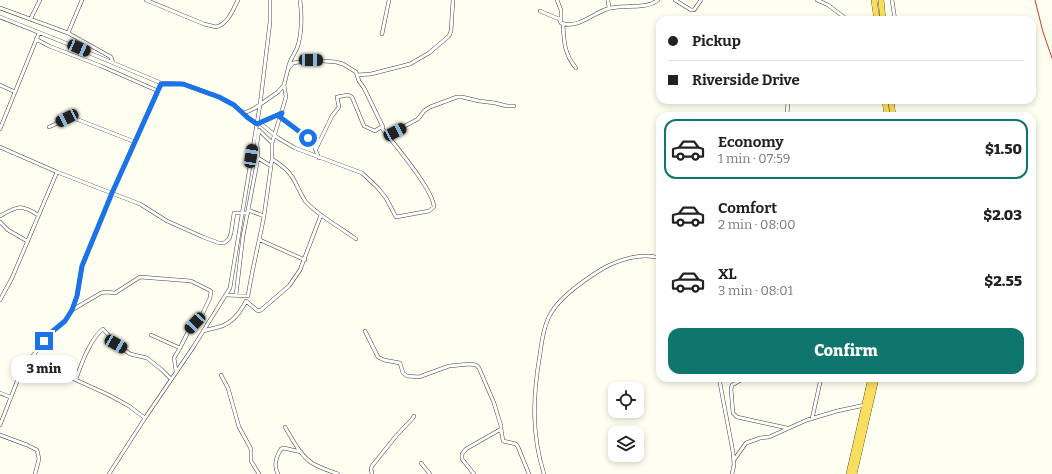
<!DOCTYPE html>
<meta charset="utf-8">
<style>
body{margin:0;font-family:Bitter,serif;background:#f6f6f6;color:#222;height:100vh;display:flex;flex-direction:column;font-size:15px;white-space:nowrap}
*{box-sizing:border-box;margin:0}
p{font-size:13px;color:#767676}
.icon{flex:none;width:22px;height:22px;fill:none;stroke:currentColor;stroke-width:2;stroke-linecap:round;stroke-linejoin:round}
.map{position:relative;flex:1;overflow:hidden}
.drawer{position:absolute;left:656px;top:112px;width:380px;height:270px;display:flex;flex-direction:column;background:#fff;border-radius:12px;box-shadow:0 2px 6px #0003}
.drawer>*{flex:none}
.top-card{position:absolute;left:656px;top:16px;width:380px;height:88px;border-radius:12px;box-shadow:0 2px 6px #0003;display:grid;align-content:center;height:88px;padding:0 12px;background:#fff}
.buttons{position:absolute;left:608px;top:382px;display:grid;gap:8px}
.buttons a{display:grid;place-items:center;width:36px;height:36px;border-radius:8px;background:#fff;box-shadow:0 2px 6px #0003;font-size:20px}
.end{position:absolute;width:18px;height:18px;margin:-9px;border:5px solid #1a73e8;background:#fff;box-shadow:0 0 0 2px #fff}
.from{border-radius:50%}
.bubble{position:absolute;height:28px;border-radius:12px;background:#fff;box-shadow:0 2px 6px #0003;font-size:13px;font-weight:800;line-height:28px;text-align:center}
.car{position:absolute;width:12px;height:24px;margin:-12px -6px;border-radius:5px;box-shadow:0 0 3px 1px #0007;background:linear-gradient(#222 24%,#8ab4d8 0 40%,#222 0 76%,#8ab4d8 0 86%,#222 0)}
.top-card b{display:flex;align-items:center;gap:14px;height:38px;font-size:15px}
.top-card b+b{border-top:1px solid #e0e0e0}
.top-card i{width:10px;height:10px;background:#222}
ul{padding:7px 0 0;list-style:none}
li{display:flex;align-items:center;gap:12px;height:60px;margin:0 8px 6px;padding:0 4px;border:2px solid transparent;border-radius:12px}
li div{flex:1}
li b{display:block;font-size:15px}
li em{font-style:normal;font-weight:800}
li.on{border-color:#0f766e}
li>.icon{width:36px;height:36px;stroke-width:1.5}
.cta{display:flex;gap:8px;margin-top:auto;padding:8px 12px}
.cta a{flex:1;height:46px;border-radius:12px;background:#0f766e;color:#fff;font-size:16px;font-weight:800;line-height:46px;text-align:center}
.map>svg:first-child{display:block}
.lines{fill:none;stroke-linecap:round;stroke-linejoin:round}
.minor-casing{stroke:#424242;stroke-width:4}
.trunk-casing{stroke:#202020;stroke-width:6}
.minor{stroke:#fff;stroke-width:3}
.trunk{stroke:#f9dd5e;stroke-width:5.5}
.rail{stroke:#c33e23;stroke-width:1}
.route{stroke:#1a73e8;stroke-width:5}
</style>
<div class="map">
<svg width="1052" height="474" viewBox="0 0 1052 474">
<rect width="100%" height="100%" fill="#fffff1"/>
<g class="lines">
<g class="minor-casing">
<path id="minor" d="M146,0L204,24L216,27C228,24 233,10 238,0
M557,0L561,10V21
M608,0L609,8
M675,0L691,10H694L701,0
M817,0L828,5L848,20
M892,0L895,20
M0,8L68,33L111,57L113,63
M540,11L559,19L561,23C578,29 592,14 607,9C623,3 644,11 658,0
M0,17L68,44L161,83L112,193L82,266L77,296L72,310L65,321L53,331L22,369L0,425
M31,18L40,0
M563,24C564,41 564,54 576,68
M68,33L82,0
M382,34L389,0
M36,39L49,46L101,66L158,91
M288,69C289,61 294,55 297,48C302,35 302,14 300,0
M357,75L371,74L410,64L429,53L449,36L451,31L453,0
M161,83L183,84L219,97L234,105L257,125
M0,85L15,92
M242,112H247L255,108L278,92L284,85L288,69L293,63L311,60L336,62L343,64L356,72L359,81L364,88L383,127
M787,116L788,100
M280,117L310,140L313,144L319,158
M259,122L278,138L295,148L362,173L378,188L386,198L396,217L429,211L434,207C433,189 393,143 381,127L375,131L364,126L352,97L348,95L337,97L339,107L332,116L316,149
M258,123L282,113
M49,127L71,117L135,142
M0,129L39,33
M259,130L272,143
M388,135L418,119L424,111L430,107L457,97H462L479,101L495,103L507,106H514
M0,147L57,172L140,204L167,221L203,237L219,243H224L229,239L231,233L234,213H248
M258,158L271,166
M272,159C284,167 291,172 297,186C300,191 302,197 306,202C320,217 340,227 356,239
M248,210L264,216L272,159V143L286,97L284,85
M0,216C17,206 21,204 38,215
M0,222L8,230L27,241
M260,240L305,260
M227,295L248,296C252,269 259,243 264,216
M236,295L243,236L258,158L257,143L259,130
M0,300L12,278L57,172
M72,310L101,293L106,292L115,293L140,277L191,281L211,291L210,298L201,317L189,330L180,348L151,335
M203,331C210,329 216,328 222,326C233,322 241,311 246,301L258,311L261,310L289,286L300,270L321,215
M365,331L378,357L384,360L400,363L403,373L407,376L419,377L449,366L470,364L476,365L479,368L494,403L501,426V429L466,449L462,454V459L474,474
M28,361H40L54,370L109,395L129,406L145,418
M176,371L174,358L180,348
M221,375L228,388L239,427L251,449V461L259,474
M719,378L733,452L734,465L732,474
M745,378L732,385L731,389L733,413L737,417L787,428
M76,379C81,365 90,339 103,329L116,344L130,354L147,358L162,370L171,379
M0,393L10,397
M812,419L821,378
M285,427C292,439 300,455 312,463C320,468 330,471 338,474
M501,429L503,441L516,444L518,447L529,474
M0,435L27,445L37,450L39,459L35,474
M734,460L746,443L760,438L769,437L807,420L837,411L865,405
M421,463L430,474
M109,474L145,418L194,346L230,288L260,105L270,22V0
M278,474C273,465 276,457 281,449L284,448L301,452
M372,474L371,469L372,466L396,436L413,418L414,416
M544,474C531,433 533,395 540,354C542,340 544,325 551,313C561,296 586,279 602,269C618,260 641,252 660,258"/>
</g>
<g class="trunk-casing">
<path id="trunk" d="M874,0L877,20
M881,0L883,20
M885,100L887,116
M891,100L893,116
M849,474L871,378
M854,474L876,378"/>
</g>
<use href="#minor" class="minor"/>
<use href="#trunk" class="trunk"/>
<path class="rail" d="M1035,0L1043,32L1052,58"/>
</g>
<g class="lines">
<path class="route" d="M44,341L53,331L65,321L72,310L77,296L82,266L112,193L161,84H183L219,97L234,105L248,118L257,124L282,113L280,117L308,138"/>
</g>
</svg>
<div class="buttons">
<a><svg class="icon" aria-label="locate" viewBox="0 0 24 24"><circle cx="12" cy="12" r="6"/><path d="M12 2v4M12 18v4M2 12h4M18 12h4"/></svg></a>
<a><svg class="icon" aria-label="layers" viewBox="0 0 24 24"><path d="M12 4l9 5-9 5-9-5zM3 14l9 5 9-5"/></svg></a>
</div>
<i class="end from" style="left:308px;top:138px"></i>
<i class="end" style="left:44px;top:341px"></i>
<div class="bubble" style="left:11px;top:355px;width:66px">3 min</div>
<i class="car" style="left:79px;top:48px;rotate:113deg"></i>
<i class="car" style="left:311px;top:60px;rotate:91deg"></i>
<i class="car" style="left:67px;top:118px;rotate:243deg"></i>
<i class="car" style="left:395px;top:132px;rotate:63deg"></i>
<i class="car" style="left:251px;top:156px;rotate:9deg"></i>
<i class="car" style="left:195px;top:323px;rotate:223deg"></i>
<i class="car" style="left:116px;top:344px;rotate:120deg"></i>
<div class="top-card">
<b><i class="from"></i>Pickup</b>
<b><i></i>Riverside Drive</b>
</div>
<section class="drawer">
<ul>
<li class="on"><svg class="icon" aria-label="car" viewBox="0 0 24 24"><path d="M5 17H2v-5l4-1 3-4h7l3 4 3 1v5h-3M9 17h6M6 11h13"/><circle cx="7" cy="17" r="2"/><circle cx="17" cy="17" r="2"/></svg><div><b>Economy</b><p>1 min · 07:59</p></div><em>$1.50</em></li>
<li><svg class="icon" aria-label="car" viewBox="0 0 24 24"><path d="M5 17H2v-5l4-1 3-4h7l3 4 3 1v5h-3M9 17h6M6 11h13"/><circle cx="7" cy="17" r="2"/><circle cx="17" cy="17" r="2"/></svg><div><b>Comfort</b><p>2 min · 08:00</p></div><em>$2.03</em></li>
<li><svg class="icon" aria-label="car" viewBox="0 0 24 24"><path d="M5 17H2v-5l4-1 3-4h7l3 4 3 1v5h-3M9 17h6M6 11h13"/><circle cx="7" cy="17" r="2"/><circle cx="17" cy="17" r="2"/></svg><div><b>XL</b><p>3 min · 08:01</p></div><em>$2.55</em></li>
</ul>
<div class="cta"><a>Confirm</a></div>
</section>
</div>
